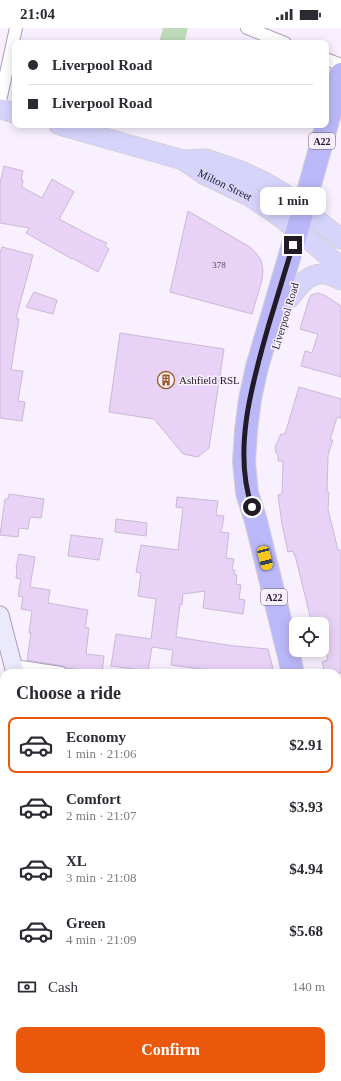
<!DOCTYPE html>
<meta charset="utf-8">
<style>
body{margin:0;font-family:"Times New Roman",serif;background:#f2f2f3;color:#2b2b33;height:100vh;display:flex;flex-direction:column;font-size:15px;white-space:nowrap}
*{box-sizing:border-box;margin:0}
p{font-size:13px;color:#7c7c81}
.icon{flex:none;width:22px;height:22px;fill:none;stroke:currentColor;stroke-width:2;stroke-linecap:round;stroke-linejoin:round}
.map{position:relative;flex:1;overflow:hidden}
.side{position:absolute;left:0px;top:641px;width:341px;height:412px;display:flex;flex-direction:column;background:#fff;border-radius:12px 12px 0 0;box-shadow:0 2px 10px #0003}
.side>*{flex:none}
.top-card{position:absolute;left:12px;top:12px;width:317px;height:88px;border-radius:8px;box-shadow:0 2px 10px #0003;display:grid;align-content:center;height:88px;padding:0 16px;background:#fff}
.tools{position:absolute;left:289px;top:589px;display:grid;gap:8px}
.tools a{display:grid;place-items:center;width:40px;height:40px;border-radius:8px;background:#fff;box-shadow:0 2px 10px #0003;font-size:20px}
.end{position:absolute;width:18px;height:18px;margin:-9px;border:5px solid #221b27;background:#fff;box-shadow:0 0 0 2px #fff}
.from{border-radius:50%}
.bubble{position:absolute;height:28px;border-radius:8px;background:#fff;box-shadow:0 2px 10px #0003;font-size:13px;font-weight:700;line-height:28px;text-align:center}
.car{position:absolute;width:12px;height:24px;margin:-12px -6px;border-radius:5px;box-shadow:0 0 3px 1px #0007;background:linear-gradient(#f5c518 24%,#345 0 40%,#f5c518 0 76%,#345 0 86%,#f5c518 0)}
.top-card b{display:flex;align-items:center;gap:14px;height:38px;font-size:15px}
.top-card b+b{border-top:1px solid #e1e1e2}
.top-card i{width:10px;height:10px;background:#2b2b33}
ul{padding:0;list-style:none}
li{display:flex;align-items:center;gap:12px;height:56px;margin:0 8px 6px;padding:0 8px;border:2px solid transparent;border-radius:8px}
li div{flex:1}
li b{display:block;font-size:15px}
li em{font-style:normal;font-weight:700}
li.on{border-color:#ea580c}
li>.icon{width:36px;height:36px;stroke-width:1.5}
h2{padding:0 16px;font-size:18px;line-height:48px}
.pay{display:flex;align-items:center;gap:10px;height:44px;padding:0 16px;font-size:15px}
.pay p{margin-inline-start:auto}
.action{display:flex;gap:8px;margin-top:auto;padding:8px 16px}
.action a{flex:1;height:46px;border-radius:8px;background:#ea580c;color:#fff;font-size:16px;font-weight:700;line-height:46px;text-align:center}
.status{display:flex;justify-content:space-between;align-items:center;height:28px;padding:0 20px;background:#fff;direction:ltr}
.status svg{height:11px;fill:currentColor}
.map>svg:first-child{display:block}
.green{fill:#bfdabb}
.building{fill:#e8d3f7;stroke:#cab8d8}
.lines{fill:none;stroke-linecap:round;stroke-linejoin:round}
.street-casing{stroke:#ae9cbb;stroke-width:14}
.secondary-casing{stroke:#ae9cbb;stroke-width:19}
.primary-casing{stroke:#d3d1d4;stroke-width:21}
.highway-casing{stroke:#d3d1d4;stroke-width:24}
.street{stroke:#fff;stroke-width:12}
.secondary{stroke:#ebeafd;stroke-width:17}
.primary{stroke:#d6d4fb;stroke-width:19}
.highway{stroke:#bbb8f9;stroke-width:22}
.route{stroke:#221b27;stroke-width:5}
.labels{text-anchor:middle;stroke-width:3;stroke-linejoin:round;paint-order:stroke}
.number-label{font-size:9px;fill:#54495b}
.shield{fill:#f8f0fe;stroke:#625b68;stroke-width:1}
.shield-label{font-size:10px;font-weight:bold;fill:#221b27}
.street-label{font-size:11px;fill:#221b27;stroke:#f8f0fe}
.poi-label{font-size:11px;fill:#221b27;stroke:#f8f0fe;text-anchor:start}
</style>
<div class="status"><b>21:04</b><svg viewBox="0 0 49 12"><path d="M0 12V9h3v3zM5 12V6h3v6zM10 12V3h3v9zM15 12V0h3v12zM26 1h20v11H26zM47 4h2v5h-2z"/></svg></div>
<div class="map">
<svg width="341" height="1053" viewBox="0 0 341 1053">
<rect width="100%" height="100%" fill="#f8f0fe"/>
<path class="green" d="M163,0H188L184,15H159Z"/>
<path class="building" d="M4,138L23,143L21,152H23L22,159L42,170L52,151L74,164L59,191L95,210L107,215L105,218L109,221L98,244L72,230V231L26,205L29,200L0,195V155Z
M188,183L250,219L256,225L261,232L263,242L262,252L252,286L170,264Z
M2,219L33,227L16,290L19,291L11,342L23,343L18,373L25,374L22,393L0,390V225Z
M34,264L57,272L53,286L26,279Z
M318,265L324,267L341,278V349L301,338L305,323L312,325L318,306L300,301L309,271L311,267Z
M120,305L224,321L209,420L198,429L183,426L154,391L109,384Z
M299,359L341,371V390L337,389L330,412H333L328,427L327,464H329L328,481L338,522H341V645H325L322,634L328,632L322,610V596H312L295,527H294L293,523L288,524L282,496L278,467L282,466L283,433H278V427L276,425L275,419L281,406H285Z
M9,466L44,471L41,490L30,489L28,501L19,500L18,509L0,507L5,471H8Z
M177,469L218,473L216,487L224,488L222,500L220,504L229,505L226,530L234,531L232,542H235L234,546L237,547L236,556L241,557L239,571L245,572L243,586L203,580L205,563L183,566L182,577L180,576L176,609L234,618L268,621L274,645H229L171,637L173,622L152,619L148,643L111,638L116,606L151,611L156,571L138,568L141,545L136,544L141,517L178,522L183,480L176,479Z
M116,491L147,495L146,508L115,504Z
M71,507L103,511L99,532L68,528Z
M19,526L35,529L30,559L50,562L48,575L88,582L85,599L89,600L86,626L104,628L102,645L66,640L62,638L27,632L31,605H29L32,583L21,581L23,569L18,568L21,551L16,550L17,540H16Z"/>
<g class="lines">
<g class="street-casing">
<path id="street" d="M247,0L285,15
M326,31L341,37
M0,73L16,0
M14,638L61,645
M0,836L4,837
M256,1049L267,1053"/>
</g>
<g class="secondary-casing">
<path id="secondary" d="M0,587L15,645
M0,976L4,971"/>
</g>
<g class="primary-casing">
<g id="primary">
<path d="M0,81L15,85"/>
<path d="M59,97L183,132L206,131L241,143L263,153L285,166L341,211"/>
<path id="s1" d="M183,132L203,146L249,168L272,183L307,210L341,239"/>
<path d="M290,270C298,259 308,245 323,246C329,246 335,249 341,252"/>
</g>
</g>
<g class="highway-casing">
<path id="highway" d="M293,645L256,493L247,465L244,434L246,402L250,371L257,339L297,203L341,46
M337,828L341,844
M336,1053L341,1043"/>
</g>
<use href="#street" class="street"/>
<use href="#secondary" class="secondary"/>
<use href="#primary" class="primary"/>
<use href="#highway" class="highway"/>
</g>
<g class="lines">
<path class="route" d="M252,479C232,422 253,352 269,296C277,270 285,243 293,217"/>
</g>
<defs>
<g id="building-ring" transform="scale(0.9)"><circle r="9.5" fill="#f8f0fe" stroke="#9b5b25" stroke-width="1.5"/><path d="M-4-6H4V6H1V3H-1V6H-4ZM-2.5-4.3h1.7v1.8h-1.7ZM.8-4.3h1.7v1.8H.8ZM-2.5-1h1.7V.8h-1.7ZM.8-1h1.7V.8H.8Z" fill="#9b5b25"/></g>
</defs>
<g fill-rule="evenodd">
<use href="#building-ring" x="166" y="352"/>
</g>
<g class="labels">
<g class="number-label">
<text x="219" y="240">378</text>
</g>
<g class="shield">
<rect x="309" y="105" width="26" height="16" rx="3"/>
<rect x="261" y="561" width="26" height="16" rx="3"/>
</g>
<g class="shield-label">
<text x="322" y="117">A22</text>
<text x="274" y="573">A22</text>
</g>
<g class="street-label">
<text dy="4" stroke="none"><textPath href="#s1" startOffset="49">Milton Street</textPath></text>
<text transform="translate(285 288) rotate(-73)" y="4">Liverpool Road</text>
</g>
<g class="poi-label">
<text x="179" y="356">Ashfield RSL</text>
</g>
</g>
</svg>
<div class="tools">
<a><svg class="icon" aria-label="locate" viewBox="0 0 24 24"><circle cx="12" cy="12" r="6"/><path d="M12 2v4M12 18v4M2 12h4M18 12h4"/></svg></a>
</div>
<i class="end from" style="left:252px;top:479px"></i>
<i class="end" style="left:293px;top:217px"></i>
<div class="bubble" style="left:260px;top:159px;width:66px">1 min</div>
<i class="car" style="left:265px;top:530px;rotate:166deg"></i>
<div class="top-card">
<b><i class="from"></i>Liverpool Road</b>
<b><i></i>Liverpool Road</b>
</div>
<section class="side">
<h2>Choose a ride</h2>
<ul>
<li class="on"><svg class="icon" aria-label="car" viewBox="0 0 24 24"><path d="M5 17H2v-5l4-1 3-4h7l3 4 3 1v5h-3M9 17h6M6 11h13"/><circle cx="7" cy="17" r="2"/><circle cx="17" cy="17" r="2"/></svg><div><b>Economy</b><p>1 min · 21:06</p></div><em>$2.91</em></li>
<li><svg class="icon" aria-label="car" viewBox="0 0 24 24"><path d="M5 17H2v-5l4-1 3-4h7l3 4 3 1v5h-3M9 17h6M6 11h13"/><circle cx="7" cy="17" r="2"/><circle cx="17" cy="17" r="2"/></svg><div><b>Comfort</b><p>2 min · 21:07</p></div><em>$3.93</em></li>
<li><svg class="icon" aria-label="car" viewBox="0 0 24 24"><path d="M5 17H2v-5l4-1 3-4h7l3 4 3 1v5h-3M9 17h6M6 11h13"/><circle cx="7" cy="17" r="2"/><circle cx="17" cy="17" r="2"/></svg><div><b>XL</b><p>3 min · 21:08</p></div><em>$4.94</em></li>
<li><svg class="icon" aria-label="car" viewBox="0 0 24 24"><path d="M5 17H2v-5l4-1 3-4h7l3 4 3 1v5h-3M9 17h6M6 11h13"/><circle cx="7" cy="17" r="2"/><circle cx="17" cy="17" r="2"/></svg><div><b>Green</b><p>4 min · 21:09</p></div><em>$5.68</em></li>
</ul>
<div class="pay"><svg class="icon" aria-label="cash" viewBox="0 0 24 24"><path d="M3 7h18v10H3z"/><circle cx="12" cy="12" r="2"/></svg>Cash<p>140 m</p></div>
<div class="action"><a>Confirm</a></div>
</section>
</div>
